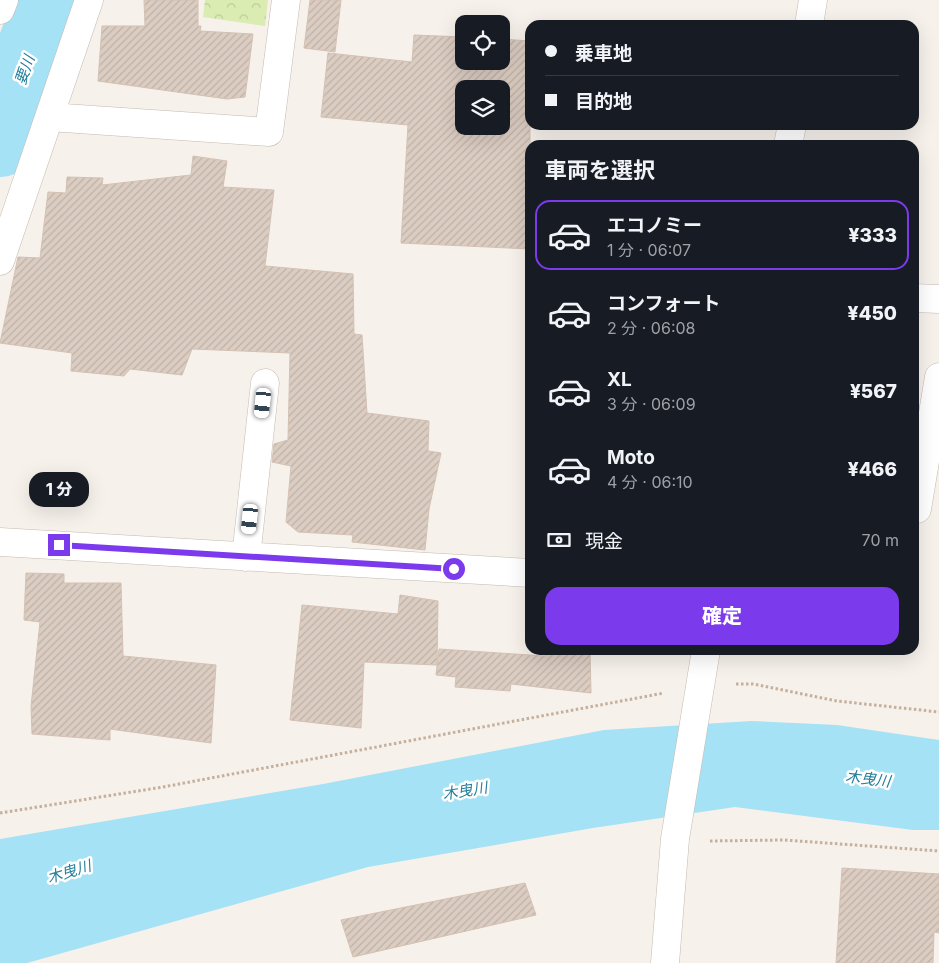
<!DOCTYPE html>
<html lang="ja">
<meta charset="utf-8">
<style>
body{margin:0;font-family:Inter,"Noto Sans JP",sans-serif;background:#20242c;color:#f1f3f6;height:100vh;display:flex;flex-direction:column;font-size:19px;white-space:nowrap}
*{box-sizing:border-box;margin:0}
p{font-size:16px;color:#9ea1a6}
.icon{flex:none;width:28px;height:28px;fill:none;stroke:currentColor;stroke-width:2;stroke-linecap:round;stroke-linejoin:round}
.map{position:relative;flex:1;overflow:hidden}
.drawer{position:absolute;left:525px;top:140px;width:394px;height:515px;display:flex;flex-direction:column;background:#171b24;border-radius:15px;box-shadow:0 5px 20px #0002}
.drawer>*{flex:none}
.hud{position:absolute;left:525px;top:20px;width:394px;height:110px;border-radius:15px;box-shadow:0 5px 20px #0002;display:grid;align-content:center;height:110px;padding:0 20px;background:#171b24}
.fabs{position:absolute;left:455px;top:15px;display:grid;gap:10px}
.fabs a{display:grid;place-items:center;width:55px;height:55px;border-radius:10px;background:#171b24;box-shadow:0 5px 20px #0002;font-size:25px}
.end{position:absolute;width:22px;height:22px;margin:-11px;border:6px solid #7c3aed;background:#fff;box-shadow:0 0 0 2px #fff}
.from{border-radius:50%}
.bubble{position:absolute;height:35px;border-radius:15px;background:#171b24;box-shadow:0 5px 20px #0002;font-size:16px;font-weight:800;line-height:35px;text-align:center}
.car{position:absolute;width:15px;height:30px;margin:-15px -8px;border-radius:6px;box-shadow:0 0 4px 1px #0007;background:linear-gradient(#fff 24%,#345 0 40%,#fff 0 76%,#345 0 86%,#fff 0)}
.hud b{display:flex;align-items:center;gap:18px;height:48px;font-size:19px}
.hud b+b{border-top:1px solid #363941}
.hud i{width:12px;height:12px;background:#f1f3f6}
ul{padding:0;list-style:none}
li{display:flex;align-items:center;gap:15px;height:70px;margin:0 10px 8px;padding:0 10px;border:2px solid transparent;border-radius:15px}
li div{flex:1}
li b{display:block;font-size:19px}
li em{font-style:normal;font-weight:800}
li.active{border-color:#7c3aed}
li>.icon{width:45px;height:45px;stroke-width:1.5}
h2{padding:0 20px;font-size:22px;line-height:60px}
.pay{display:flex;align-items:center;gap:12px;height:55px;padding:0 20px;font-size:19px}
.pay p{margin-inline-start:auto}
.button{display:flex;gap:10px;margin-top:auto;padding:10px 20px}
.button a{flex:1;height:58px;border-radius:15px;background:#7c3aed;color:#fff;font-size:20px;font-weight:800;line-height:58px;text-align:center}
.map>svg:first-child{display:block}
.forest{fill:url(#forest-crowns)}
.water{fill:#a5e2f5}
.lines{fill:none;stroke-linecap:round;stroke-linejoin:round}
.river{stroke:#a5e2f5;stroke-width:72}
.building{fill:url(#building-hatch);stroke:#d4c1b2;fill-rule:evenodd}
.minor-casing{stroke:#c5baaf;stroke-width:29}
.path{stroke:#c5b09d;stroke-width:3;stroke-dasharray:2.5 2.5;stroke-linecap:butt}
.minor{stroke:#fff;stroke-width:28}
.route{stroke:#7c3aed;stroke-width:6}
.labels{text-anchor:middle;stroke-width:5;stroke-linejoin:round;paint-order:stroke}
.water-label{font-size:15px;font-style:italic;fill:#247e9c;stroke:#fff}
</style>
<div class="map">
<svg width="939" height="963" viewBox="0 0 939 963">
<defs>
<pattern id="forest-crowns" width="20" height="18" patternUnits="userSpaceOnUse" patternTransform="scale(1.25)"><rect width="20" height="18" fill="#dbecb2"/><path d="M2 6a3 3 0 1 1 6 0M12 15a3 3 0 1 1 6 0" fill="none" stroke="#bdcb9a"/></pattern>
<pattern id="building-hatch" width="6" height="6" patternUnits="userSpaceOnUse" patternTransform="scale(1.25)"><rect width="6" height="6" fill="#dccdc2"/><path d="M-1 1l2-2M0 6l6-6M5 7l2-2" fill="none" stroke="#beb1a7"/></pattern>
</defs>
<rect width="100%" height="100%" fill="#f6f1eb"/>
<path class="forest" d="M205,0H268L265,26L203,17Z"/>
<path class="water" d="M752,721L837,725L939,740V830H913L735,807L593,828L368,867L27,963H0V839L323,784L604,730Z"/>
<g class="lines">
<path class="river" d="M0,141L50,0"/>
</g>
<path class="building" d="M144,0H198V26H201L200,31L253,34L245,97L227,99L98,81L102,26H145Z
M310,0H341L335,52L304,48Z
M414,35L464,37V61H501V39L530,41V249L401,243L408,125L321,117L328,53L412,62ZM464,89H501V126H464Z
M193,156L227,161L223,187L274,190L265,266L353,274L354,334L362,335L367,413L429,421L428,451L441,453L429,509L425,550L352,542L353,535L298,532L286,522L291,466L272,462L274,444L288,440L290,353L192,349L182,375L130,369L124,376L71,371L72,353L0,343L18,257L40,258L48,192L66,193L67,177L103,178L102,185L191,175Z
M26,573L64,574V583H121L123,656L216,665L211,743L110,729V740L32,734L31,706L40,622L24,620Z
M400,595L438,601L437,665L364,662L361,728L290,720L302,605L398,614Z
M439,649L545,656V650H590L591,693L511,684L510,691L455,687L456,677L436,675Z
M842,868L939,874V933L934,932L933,963H836Z
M525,883L536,915L353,957L341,920Z"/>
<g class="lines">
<g class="minor-casing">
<path id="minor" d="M0,10L4,0
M809,25L813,0
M49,117L269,132L286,0
M788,145L792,125
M0,261L89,0
M914,298L939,299
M914,508L917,509L939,377
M0,542L530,573
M246,557L265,383
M665,963L675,839L706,650"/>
</g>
<path class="path" d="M736,684H753L837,701L939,712
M0,813L163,787L664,693
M710,841L784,840L939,851"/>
<use href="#minor" class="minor"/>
</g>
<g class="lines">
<path class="route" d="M59,545L454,569"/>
</g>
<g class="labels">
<g class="water-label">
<text transform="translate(25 70) rotate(-71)" y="5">要川</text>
<text transform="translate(868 779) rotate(7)" y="5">木曳川</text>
<text transform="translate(465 791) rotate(-9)" y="5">木曳川</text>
<text transform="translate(69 872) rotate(-17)" y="5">木曳川</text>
</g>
</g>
</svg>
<div class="fabs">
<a><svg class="icon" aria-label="locate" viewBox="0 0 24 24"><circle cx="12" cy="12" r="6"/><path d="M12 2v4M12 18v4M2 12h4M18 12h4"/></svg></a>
<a><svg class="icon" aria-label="layers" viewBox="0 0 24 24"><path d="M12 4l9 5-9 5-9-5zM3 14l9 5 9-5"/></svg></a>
</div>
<i class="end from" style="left:454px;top:569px"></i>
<i class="end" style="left:59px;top:545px"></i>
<div class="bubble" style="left:29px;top:472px;width:60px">1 分</div>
<i class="car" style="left:263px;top:403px;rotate:186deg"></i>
<i class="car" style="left:250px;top:519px;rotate:186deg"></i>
<div class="hud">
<b><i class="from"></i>乗車地</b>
<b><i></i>目的地</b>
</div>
<section class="drawer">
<h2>車両を選択</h2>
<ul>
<li class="active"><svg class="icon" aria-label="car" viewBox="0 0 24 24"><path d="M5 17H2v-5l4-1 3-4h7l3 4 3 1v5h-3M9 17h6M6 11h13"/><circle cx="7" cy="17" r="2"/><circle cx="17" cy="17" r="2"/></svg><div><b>エコノミー</b><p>1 分 · 06:07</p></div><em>¥333</em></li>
<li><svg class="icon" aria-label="car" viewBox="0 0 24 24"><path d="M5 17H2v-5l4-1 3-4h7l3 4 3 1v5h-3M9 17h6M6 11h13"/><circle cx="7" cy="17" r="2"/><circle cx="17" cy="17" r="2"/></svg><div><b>コンフォート</b><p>2 分 · 06:08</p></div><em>¥450</em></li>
<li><svg class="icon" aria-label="car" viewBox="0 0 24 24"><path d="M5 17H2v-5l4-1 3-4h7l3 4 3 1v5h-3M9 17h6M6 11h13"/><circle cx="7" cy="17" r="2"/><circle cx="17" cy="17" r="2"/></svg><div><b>XL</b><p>3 分 · 06:09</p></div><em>¥567</em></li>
<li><svg class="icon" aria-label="car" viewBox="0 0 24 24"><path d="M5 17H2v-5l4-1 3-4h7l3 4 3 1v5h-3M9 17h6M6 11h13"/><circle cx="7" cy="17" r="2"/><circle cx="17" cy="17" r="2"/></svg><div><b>Moto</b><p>4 分 · 06:10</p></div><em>¥466</em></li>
</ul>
<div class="pay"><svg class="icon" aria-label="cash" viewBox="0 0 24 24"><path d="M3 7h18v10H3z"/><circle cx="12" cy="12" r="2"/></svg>現金<p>70 m</p></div>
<div class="button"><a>確定</a></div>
</section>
</div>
